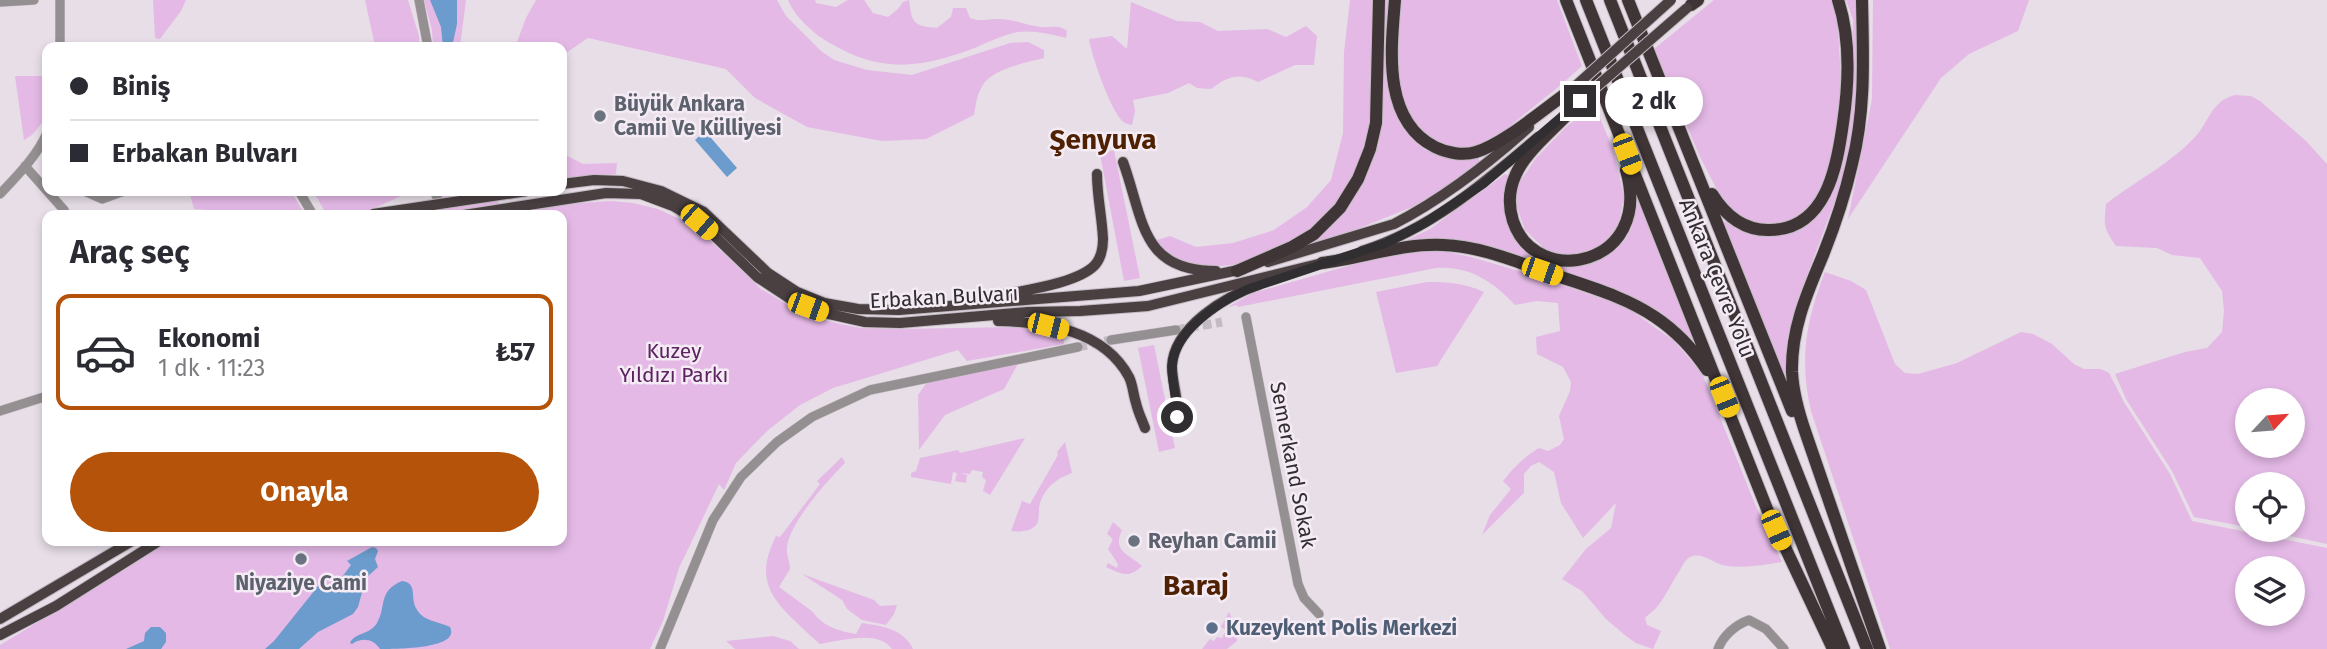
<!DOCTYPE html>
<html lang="tr">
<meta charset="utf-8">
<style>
body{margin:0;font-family:"Fira Sans",sans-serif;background:#f2f2f3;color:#2b2b33;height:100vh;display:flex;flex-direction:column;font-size:26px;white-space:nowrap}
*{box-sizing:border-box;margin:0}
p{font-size:23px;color:#7c7c81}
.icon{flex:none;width:38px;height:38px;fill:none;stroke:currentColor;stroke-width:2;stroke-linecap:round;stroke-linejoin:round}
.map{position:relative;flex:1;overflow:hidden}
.details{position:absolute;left:42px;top:210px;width:525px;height:336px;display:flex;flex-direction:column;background:#fff;border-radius:14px;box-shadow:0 4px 10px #0003}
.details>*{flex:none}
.top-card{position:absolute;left:42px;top:42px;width:525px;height:154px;border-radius:14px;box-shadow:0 4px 10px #0003;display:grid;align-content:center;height:154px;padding:0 28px;background:#fff}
.needle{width:46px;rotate:64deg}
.tools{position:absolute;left:2235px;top:388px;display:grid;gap:14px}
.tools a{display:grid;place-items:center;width:70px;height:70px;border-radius:50%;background:#fff;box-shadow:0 4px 10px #0003;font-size:35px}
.end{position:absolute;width:32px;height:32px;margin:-16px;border:9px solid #312e31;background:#fff;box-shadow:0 0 0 4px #fff}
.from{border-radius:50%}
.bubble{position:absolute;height:49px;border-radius:24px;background:#fff;box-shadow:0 4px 10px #0003;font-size:23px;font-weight:700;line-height:49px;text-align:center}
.car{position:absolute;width:21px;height:42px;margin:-21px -10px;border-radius:9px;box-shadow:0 0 5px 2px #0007;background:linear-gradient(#f5c518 24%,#345 0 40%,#f5c518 0 76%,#345 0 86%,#f5c518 0)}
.top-card b{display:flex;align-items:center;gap:24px;height:66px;font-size:26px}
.top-card b+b{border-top:2px solid #e1e1e2}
.top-card i{width:18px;height:18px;background:#2b2b33}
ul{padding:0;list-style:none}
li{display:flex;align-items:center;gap:21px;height:116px;margin:0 14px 10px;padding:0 14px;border:4px solid transparent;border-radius:14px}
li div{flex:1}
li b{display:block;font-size:26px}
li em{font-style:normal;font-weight:700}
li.active{border-color:#b45309}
li>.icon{width:63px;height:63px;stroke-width:1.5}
h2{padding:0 28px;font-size:32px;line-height:84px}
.action{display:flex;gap:14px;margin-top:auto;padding:14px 28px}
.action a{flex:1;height:80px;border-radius:42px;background:#b45309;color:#fff;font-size:28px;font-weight:700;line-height:80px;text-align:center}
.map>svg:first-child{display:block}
.green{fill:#e4b9e6;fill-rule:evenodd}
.water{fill:#6b9ccd}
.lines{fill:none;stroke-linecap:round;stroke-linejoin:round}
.tertiary-tunnel{stroke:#c3bbc3;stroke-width:9;stroke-dasharray:9 4.5;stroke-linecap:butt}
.tertiary-casing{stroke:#c3bbc3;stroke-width:10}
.trunk-casing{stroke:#c3bbc3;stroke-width:12}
.motorway-casing{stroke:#c3bbc3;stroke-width:14}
.tertiary{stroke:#948f90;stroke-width:9}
.trunk{stroke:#4a4042;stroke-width:10}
.motorway{stroke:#3f3537;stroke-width:12}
.trunk-bridge-casing{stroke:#c3bbc3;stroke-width:12;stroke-linecap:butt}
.trunk-bridge{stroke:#4a4042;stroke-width:10}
.route{stroke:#312e31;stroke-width:9}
.worship-dot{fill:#6b7280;stroke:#f4ebf4;stroke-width:2.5}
.service-dot{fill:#5c6f8a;stroke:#f4ebf4;stroke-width:2.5}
.labels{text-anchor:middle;stroke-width:5;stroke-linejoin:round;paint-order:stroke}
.worship-label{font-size:21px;font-weight:bold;fill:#5b616d;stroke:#f4ebf4;text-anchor:start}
.street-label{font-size:21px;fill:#312e31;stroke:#f4ebf4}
.park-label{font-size:21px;fill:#5d2361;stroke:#f4ebf4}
.service-label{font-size:21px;font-weight:bold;fill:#4e5e75;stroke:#f4ebf4;text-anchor:start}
.district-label{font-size:28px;font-weight:bold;fill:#4f2102;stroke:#f4ebf4}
</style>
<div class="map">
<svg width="2327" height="649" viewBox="0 0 2327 649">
<rect width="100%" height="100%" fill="#e7dee7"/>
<path class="green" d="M153,0H186L181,11L160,39L155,38Z
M365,0H408L419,36V47H373L374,41Z
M424,0H466L460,47H433L432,30Z
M536,0H777L786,16L821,51L834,60L867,70L912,75L1010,43L1028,42L1044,50V58C1027,62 995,69 985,82C977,92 976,103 974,115L926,139L882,141L807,127L755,98L726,69L588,38L566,53L562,62V47H515L526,18Z
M788,0H815L816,3L836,7L848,0H864L873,13L888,17L898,9L903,2L909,0C912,23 913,26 937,28L951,17L953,8H966L970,18C983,22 985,19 997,19C1012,18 1027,26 1041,27C1052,28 1058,24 1067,31L1066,38C1051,34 1033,30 1018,32C1003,35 986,43 972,49C917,69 880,73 828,42C813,33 794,16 788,0Z
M1350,0H1375L1370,121L1361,161L1348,189L1322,225L1249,263L1213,267L1187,266L1166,255L1154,241L1170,236L1196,247L1233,243L1274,230L1307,207L1331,180L1343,133L1344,52Z
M1383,0H1391L1388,72L1408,132L1425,150L1452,157L1477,155L1480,162L1446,187L1412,207L1310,248L1307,244L1376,149Z
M1400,0H1557L1582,66C1561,86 1538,103 1516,121C1506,130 1493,142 1480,146C1469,150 1455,148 1443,145C1391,128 1394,43 1400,0Z
M1714,0H1832L1837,10L1842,100L1828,172L1815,202L1800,216L1782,223L1759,226L1742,221L1727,209L1700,157L1654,49Z
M1846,0H1857L1859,84L1845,174L1796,305L1787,340V376L1784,378L1723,223L1728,220L1789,231L1833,187L1852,80L1853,20Z
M1873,0H2029L2018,31L1969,54L1941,78L1848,219L1872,99Z
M1131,2L1177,21L1200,22L1218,31L1267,29L1286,37L1306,26L1317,36L1314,65H1295L1258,82C1239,72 1228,76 1211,89L1197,88L1189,83L1168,93L1133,100L1135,111L1132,125C1126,124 1122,122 1119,117C1108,102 1092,57 1089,39L1112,36L1127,49Z
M15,76H47V117L32,135L24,140Z
M2235,95L2251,96L2260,101L2306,141L2327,164V544L2262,530H2292V485H2247V527L2194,517L2172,471L2126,399L2115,374L2185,352L2207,348L2222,332L2224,311L2222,291L2200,258L2172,255L2157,248L2116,246C2103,227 2104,226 2106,204C2135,181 2169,165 2195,137C2209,122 2211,101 2235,95ZM2247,401H2292V446H2247Z
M1594,104L1613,149L1624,196L1619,223L1605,244L1572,256L1547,251L1525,230L1515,202L1519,183L1536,158L1565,128Z
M1114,150L1140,278L1124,281L1100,154Z
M562,153L583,164L617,163L616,174L588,175L562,180Z
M1505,174L1510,176L1506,216L1519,245L1531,255L1568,266L1594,263L1625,240L1632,227L1635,210L1633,198L1638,195L1699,344L1694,347L1677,327L1466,242L1432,239L1405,241L1430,229Z
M189,191H291L305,215H219L211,210L194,209Z
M313,191H410V192L359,215H327Z
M437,191H490L505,212L535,206L611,201L633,203L658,209L682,220L701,232L761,289L788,305L813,317L840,324L861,328L897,329L1026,327L1058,334V338L1064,339V344L967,361L958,350L833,388L800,405L767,431L736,463L724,490L719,484L679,568L663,621L650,649H0V645L83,595L165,541H562V215H441Z
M1439,250L1471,257L1533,275L1626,307L1673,340L1702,373L1755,504L1782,562C1764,565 1741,569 1722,565C1712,562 1701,552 1690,557C1685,560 1683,565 1680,570C1672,582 1666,596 1657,607C1654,611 1648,614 1645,618L1647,625L1661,631L1653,649L1636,643L1626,636L1606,619L1582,591L1562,579L1586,549L1611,528L1616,503L1583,538L1561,503L1554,472L1539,462L1531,466L1524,474V493L1482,535L1490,515L1511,489L1503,481C1514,467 1524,457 1539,448L1548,451L1560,445L1564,439L1559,416L1570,391L1571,382L1563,367L1537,354L1536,337L1560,331L1558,303L1537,301L1515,305C1492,281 1470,266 1436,268L1238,307L1237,305L1228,307L1253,293L1393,253Z
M1825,272L1851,281L1866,290L1895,364L1905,373L1918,374L1957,363L2021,332L2033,334L2052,344L2074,364L2084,369H2101L2109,373L2124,402L2170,474L2192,521L2327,548V649H1890L1811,411C1799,360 1806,320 1825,272ZM2247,569H2292V614H2247Z
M1427,282C1448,282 1465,283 1484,292L1437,366L1396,373L1376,292Z
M1154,345L1175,448L1159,452L1138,348Z
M1019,362L1004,389L945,415L919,450L918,395L927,382Z
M1025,438L990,495L983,491L986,480L982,477L983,472L972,470L970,474L960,473L967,475L966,483L955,481L957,473L953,472L951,484L911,477V473L916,471L920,458L958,450L960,453Z
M1065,442L1072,473C1055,479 1043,489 1039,507C1039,512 1039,520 1037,524C1031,532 1020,532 1011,531L1022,501L1030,504L1058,455L1057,452Z
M842,457L845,463C827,481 790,522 787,547C786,556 790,561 790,569L779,587L813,612C823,627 840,631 856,634L862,623C882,626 904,629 913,649H892C878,629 840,641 820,644C811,637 804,629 796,622C766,594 757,574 776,536L780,537L820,484L817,481Z
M1113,522L1122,530C1112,552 1128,553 1142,566C1128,579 1122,574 1106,567L1108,563L1117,568L1118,564L1108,549L1113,539L1107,534Z
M802,574L874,600L880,606L897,605L894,614L886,625L862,620L847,609L842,600Z
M1229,612L1234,622L1237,641L1227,649H1202L1210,639L1214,641L1217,637L1222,638L1226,630L1221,627Z
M773,636L790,641L799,649H735L726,641Z"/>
<path class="water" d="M430,0H457V24L452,47H443L441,27Z
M705,131L737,168L727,177L695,140Z
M372,547L376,548L378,551L375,559L378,567L366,578L358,607L353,614L318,632L299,649H265L274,641L319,585L320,579L333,589L351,565L347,561Z
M402,581C418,583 410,597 416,608C423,622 438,621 450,627C461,649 397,649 380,649C373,639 363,637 352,644L350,643C355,632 370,635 377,623C387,606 377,592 402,581Z
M151,627H160L166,633V642L161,649H126L144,641L145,633Z"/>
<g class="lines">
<path class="tertiary-tunnel" d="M1176,330L1222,322
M1078,347L1111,340"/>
<g class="tertiary-casing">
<path id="tertiary" d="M419,0L428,47
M0,2L34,0
M60,47V0
M25,166L64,210L66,215
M84,191L102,199L124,191
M299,191L313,215
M434,191L437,197L438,215
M0,194C17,176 37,156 47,133
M1246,317L1298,584L1304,598L1319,614
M1111,340L1176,330
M0,411L47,396
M660,649L713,520L741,477L777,442L812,417L870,390L1078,347
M1718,649C1723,636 1735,625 1749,620L1766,629L1784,649"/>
</g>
<g class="trunk-casing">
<path id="trunk" d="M1123,162C1144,219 1140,271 1216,271
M562,184L594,180L623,181L661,191L704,212L768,273L797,292L824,303L858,309L899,310L1139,291L1243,269
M464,215L606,193L641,194L673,206L700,222L757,277L789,298L829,314L865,322L900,323L1028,312L1080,311L1148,306L1330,261
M1362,251C1431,229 1484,183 1538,137
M1268,262L1394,224C1444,198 1488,164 1529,127
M1002,295C1026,290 1078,283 1095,265C1101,258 1103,248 1103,239C1102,217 1097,196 1097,174
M998,321C1046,322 1104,330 1129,377C1133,385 1133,394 1136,403C1138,412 1142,420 1145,428
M1177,431C1177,422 1177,413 1177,404C1176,391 1172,379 1172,366C1174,327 1226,296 1258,285
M0,619L132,541
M0,635L56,606L159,541"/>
</g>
<g class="motorway-casing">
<path id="motorway" d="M1395,0C1391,49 1382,120 1435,147C1447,153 1463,156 1476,152C1504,144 1546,107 1571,90
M1566,0L1767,509L1833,649
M1586,0L1844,649
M1610,0L1867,649
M1628,0L1792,411
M1862,0C1863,55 1866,109 1852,164C1845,195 1835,225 1823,255C1807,293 1791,329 1792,372C1793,393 1799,414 1806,434L1880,649
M1691,5L1698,0
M1580,101C1562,123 1527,149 1516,174C1509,189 1508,205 1513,221C1536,290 1654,266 1626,170
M1712,194C1725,215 1743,230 1768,230C1826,231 1837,167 1843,123C1849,83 1851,39 1838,0
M1322,263C1362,258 1402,243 1443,245C1480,246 1517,262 1552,274C1586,286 1624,296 1655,317C1676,331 1693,349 1707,370
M1237,271L1292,247L1314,234L1340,208L1358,179L1370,149L1376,123L1379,0"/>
</g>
<use href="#tertiary" class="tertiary"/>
<use href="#trunk" class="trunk"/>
<use href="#motorway" class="motorway"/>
<g class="trunk-bridge-casing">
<path id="trunk-bridge" d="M1571,90L1671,0
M1580,101L1687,8
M373,214L527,191"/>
</g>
<use href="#trunk-bridge" class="trunk-bridge"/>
</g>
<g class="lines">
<path class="route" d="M1177,417C1177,400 1172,384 1172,368C1172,332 1219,302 1248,289L1386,243L1425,223L1483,184L1580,101"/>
</g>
<g class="worship-dot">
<circle cx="600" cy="116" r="7"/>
<circle cx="1134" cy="541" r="7"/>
<circle cx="301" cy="559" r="7"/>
</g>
<circle class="service-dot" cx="1212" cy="628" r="7"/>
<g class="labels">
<g class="worship-label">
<text x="614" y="111">Büyük Ankara<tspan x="614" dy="24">Camii Ve Külliyesi</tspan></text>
<text x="1148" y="548">Reyhan Camii</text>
<text x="301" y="590" text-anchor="middle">Niyaziye Cami</text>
</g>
<g class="street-label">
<text transform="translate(1717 278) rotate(68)" y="7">Ankara Çevre Yolu</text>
<text transform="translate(944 297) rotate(-3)" y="7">Erbakan Bulvarı</text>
<text transform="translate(1293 465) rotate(79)" y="7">Semerkand Sokak</text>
</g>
<g class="park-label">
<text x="674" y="358">Kuzey<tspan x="674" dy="24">Yıldızı Parkı</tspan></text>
</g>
<g class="service-label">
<text x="1226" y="635">Kuzeykent Polis Merkezi</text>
</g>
<g class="district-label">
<text x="1103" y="149">Şenyuva</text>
<text x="1196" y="595">Baraj</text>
</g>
</g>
</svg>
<div class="tools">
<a><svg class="needle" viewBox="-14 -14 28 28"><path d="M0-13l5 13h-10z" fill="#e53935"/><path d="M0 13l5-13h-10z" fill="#7c7c81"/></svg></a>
<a><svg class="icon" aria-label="locate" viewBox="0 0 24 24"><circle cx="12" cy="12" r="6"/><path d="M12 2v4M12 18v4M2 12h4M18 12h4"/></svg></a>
<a><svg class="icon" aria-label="layers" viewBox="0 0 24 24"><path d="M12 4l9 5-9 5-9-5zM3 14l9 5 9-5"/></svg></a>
</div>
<i class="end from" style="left:1177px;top:417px"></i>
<i class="end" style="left:1580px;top:101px"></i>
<div class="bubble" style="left:1605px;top:77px;width:98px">2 dk</div>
<i class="car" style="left:1627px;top:154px;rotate:159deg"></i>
<i class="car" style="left:699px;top:222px;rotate:131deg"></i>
<i class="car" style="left:1542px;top:271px;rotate:109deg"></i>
<i class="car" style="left:808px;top:307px;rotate:110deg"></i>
<i class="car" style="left:1048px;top:326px;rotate:104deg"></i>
<i class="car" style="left:1724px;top:397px;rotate:158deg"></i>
<i class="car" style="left:1776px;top:530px;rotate:156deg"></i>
<div class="top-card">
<b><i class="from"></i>Biniş</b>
<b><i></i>Erbakan Bulvarı</b>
</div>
<section class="details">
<h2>Araç seç</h2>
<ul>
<li class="active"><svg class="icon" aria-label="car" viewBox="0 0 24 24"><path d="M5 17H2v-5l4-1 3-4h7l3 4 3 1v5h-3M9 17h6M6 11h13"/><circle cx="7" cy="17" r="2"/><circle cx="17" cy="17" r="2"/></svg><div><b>Ekonomi</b><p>1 dk · 11:23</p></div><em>₺57</em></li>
</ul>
<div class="action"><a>Onayla</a></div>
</section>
</div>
